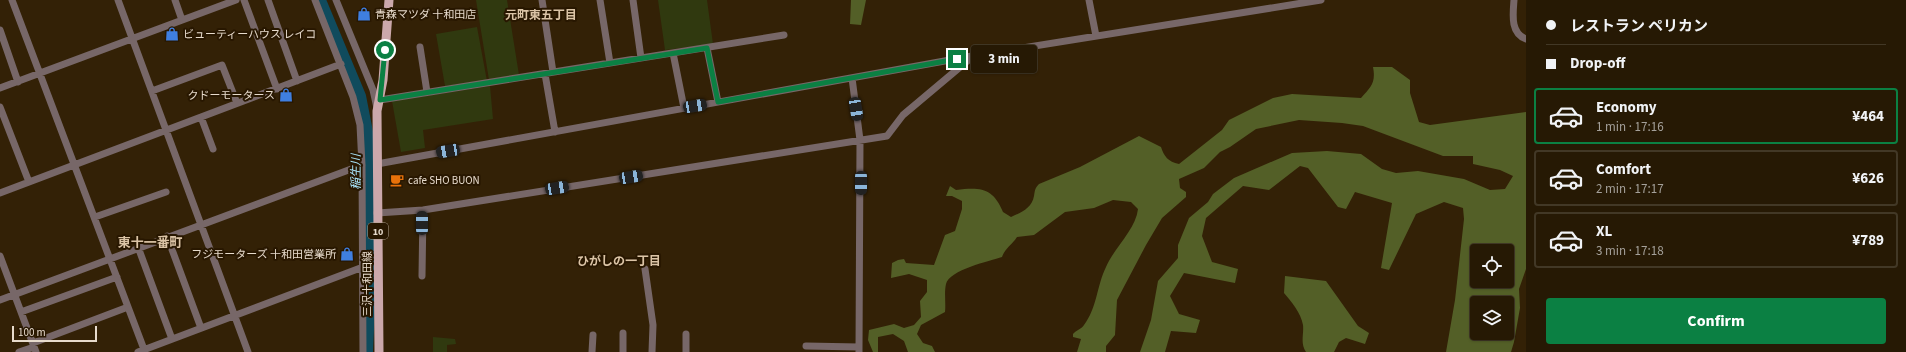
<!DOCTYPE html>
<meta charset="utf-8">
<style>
body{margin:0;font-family:"Source Sans 3","Noto Sans JP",sans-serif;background:#2e220e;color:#f1f3f6;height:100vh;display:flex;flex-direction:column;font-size:15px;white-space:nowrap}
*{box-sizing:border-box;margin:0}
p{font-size:13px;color:#a4a09a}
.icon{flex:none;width:22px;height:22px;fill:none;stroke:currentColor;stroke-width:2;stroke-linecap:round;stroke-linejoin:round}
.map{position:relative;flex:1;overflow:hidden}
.panel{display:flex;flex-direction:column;background:#261904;width:380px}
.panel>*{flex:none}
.banner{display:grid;align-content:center;height:88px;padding:0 20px;background:#261904}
.tools{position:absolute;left:1470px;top:244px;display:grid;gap:8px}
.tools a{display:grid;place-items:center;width:44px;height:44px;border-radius:4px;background:#261904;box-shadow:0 1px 3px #0004,0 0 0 1px #423826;font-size:20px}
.scale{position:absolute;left:12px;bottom:10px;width:85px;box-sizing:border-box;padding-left:4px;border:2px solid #e7dbcc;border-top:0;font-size:11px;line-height:14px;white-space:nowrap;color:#e7dbcc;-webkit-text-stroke:3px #281700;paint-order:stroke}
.end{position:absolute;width:18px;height:18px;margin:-9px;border:5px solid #0b8043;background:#fff;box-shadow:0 0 0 2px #fff}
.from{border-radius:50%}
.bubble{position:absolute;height:28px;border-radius:4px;background:#261904;box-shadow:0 1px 3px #0004,0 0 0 1px #423826;font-size:13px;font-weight:700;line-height:28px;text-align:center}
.car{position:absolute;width:12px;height:24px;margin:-12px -6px;border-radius:5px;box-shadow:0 0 3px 1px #0007;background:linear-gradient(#222 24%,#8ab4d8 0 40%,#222 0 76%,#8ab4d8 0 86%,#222 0)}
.banner b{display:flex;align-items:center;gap:14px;height:38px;font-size:15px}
.banner b+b{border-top:1px solid #423826}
.banner i{width:10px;height:10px;background:#f1f3f6}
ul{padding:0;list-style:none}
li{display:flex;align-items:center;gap:12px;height:56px;margin:0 8px 6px;padding:0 12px;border:2px solid #423826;border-radius:4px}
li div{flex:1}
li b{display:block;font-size:15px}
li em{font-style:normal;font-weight:700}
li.selected{border-color:#0b8043}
li>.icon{width:36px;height:36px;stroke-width:1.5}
.button{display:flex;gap:8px;margin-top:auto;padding:8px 20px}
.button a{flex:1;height:46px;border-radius:4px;background:#0b8043;color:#fff;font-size:16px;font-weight:700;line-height:46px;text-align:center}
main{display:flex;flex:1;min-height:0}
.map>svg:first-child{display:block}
.green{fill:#30390f}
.forest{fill:#535f27;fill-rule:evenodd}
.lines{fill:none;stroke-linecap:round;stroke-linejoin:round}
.river{stroke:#104b5d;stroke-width:10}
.minor{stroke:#776768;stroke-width:7}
.major{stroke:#cba8ab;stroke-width:9}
.route{stroke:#0b8043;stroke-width:5}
.labels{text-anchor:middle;stroke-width:4;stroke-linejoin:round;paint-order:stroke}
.shield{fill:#281700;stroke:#aea08f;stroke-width:1}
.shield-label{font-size:10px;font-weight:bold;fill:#e7dbcc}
.poi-label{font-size:11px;fill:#e7dbcc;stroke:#281700;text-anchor:start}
.street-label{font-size:11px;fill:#e7dbcc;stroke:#281700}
.neighbourhood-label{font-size:12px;font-weight:bold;fill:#dbc4a6;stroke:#281700}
.water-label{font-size:12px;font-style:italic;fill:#a7e2f7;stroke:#281700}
.quarter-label{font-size:13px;font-weight:bold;fill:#dbc4a6;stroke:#281700}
</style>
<main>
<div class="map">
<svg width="1526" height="352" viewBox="0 0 1526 352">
<rect width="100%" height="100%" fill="#332106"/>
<path class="green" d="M476,0H507L519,75L489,80Z
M658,0H707L713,44L665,50Z
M477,27L487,81L445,86L436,34Z
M490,86L493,119L423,130L425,148L401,152L392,101Z
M433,337L455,339L456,344L447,345V352H433Z"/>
<path class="forest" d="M851,0H866L861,25L850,24Z
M1373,67H1392L1410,80V93L1419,122L1430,125L1526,112V269L1519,289L1520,308L1514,342L1511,352H1446L1455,300L1464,219L1463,208L1444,202L1416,214L1389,270L1381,268L1392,203L1355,192L1346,209L1338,207L1308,168L1300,166L1269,190L1243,186L1206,218L1202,236L1212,262L1238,269L1235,283L1184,273L1170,296L1179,314L1200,320L1196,333L1171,331L1165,352H1140L1151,320L1158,281L1178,258V245L1189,218L1208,202L1213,194L1234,178L1292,153L1327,151L1361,154L1382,169L1396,173L1418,171L1464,179L1490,190L1505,189L1513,176L1500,170L1473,164V156H1443L1363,126L1342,123L1299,120L1256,129L1230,147L1220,152L1204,168L1179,179L1180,188L1186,192V197L1162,218L1146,245L1117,300L1115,335L1106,346V352H1077L1081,339L1073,337V334C1076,330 1082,329 1084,325C1097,308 1097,285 1106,267C1114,248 1136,229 1138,209L1131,202L1113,200L1094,208L1065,212L1034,235L1017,237C1012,245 1005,248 1002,257C990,261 949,270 946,284C944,293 946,303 945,312L921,325L917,334L923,343L932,346L935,352H908L904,341L893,334L878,337V352H873L868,340L869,330L894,324L904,328L914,325L921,317L920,301L927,292V280L909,274L891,278L892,263L898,260L904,259L906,263L934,265L945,235L955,231L962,209V201L952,196H946L950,186L956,190C981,187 993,188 1003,212L1011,217C1022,212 1032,208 1034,196C1035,190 1035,188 1039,184L1080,167L1139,136L1161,147C1164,156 1168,162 1179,164L1222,130L1229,120L1273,98L1292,94L1361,98C1371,87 1376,83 1373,67ZM1477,251H1507V281H1477ZM1477,303H1507V333H1477Z
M1285,276L1326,281L1358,326L1369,333L1365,344L1346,338L1339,342L1334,352H1306C1300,343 1304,335 1303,325C1301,313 1291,301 1284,293Z"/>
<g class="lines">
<path class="river" d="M321,0L361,96L369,137L370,307L368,352"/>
<path class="minor" d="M12,0L145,352
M118,0L248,352
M175,0L182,20
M244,0L277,89
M268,0L297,81
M315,0L353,97L360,125L362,165L363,352
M336,0L373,90L377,108
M542,0L553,72
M600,0L610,63
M633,0L641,58
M1089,0L1096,36
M1514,0C1513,14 1510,33 1526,39
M0,30L18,82
M420,47L427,92
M707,48L718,102
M673,53L684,108
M545,74L555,132
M852,78L860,140L859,352
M0,88L236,0
M152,91L222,65L237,103
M380,100L784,35
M0,107L29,182
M201,117L213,149
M377,164L972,56L1321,0
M0,193L341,64
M377,213L423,210L887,136L903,115L972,57
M95,217L166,192
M167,236L201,328
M138,247L172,339
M0,256L36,352
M645,269L653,325L652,352
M422,276L423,210
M0,300L362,165
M21,312L117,277
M33,343L128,307
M806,346L859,347
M19,352L34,347
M138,352L363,267
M592,352L593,335
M623,352V333
M686,352V334"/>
<path class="major" d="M379,352L377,111L383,80L389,0"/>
</g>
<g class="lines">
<path class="route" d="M385,50L380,100L707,48L718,102L957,59"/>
</g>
<defs>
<g id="shop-bare" transform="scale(1.08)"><path d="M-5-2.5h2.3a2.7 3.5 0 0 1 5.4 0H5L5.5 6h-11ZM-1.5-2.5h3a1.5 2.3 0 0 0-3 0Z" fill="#3f7fe0" stroke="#281700" stroke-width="2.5" paint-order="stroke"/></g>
<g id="cafe-bare" transform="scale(1.08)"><path d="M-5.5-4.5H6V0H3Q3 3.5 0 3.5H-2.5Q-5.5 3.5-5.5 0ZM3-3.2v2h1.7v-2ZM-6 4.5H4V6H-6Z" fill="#e8710a" stroke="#281700" stroke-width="2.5" paint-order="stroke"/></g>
</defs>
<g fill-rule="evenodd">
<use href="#shop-bare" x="364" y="14"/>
<use href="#shop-bare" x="172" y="34"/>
<use href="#shop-bare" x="286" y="95"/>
<use href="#cafe-bare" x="397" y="180"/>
<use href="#shop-bare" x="347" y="254"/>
</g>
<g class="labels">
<rect class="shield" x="368" y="223" width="20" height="16" rx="3"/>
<g class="shield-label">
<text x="378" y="235">10</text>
</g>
<g class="poi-label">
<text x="375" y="18">青森マツダ 十和田店</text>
<text x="183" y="38">ビューティーハウス レイコ</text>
<text x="275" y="99" text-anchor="end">クドーモータース</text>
<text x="408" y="184">cafe SHO BUON</text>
<text x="336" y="258" text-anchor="end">フジモーターズ 十和田営業所</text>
</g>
<g class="street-label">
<text transform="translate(367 284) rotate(-90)" y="4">三沢十和田線</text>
</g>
<g class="neighbourhood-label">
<text x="541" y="19">元町東五丁目</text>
<text x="619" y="265">ひがしの一丁目</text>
</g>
<g class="water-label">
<text transform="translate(356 172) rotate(-90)" y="4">稲生川</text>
</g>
<g class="quarter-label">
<text x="150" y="247">東十一番町</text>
</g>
</g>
</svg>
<div class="tools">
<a><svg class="icon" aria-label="locate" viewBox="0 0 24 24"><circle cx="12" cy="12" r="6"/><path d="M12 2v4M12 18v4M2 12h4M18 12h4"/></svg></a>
<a><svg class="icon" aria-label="layers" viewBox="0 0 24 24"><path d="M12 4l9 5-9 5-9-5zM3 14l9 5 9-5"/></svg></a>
</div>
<div class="scale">100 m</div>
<i class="end from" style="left:385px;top:50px"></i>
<i class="end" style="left:957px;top:59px"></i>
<div class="bubble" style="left:971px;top:45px;width:66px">3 min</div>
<i class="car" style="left:695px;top:106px;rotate:81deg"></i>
<i class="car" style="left:856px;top:109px;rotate:171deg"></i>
<i class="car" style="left:448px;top:151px;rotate:260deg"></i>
<i class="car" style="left:631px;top:177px;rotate:81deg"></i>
<i class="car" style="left:861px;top:183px;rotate:180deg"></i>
<i class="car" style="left:557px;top:188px;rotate:81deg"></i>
<i class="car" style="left:422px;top:223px;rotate:0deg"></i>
</div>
<section class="panel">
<div class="banner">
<b><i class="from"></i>レストラン ペリカン</b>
<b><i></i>Drop-off</b>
</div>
<ul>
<li class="selected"><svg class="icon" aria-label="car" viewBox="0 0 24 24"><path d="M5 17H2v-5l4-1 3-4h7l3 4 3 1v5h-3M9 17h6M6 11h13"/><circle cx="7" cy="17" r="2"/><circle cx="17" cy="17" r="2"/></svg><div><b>Economy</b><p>1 min · 17:16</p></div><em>¥464</em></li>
<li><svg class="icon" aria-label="car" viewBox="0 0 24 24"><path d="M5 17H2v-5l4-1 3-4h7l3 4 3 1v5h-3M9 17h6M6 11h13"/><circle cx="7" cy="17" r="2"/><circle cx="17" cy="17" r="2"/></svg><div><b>Comfort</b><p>2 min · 17:17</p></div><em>¥626</em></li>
<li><svg class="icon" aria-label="car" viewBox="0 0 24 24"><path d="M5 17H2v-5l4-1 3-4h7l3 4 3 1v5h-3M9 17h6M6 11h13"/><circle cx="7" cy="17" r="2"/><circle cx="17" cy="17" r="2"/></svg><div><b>XL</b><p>3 min · 17:18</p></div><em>¥789</em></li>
</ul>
<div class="button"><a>Confirm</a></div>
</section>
</main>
